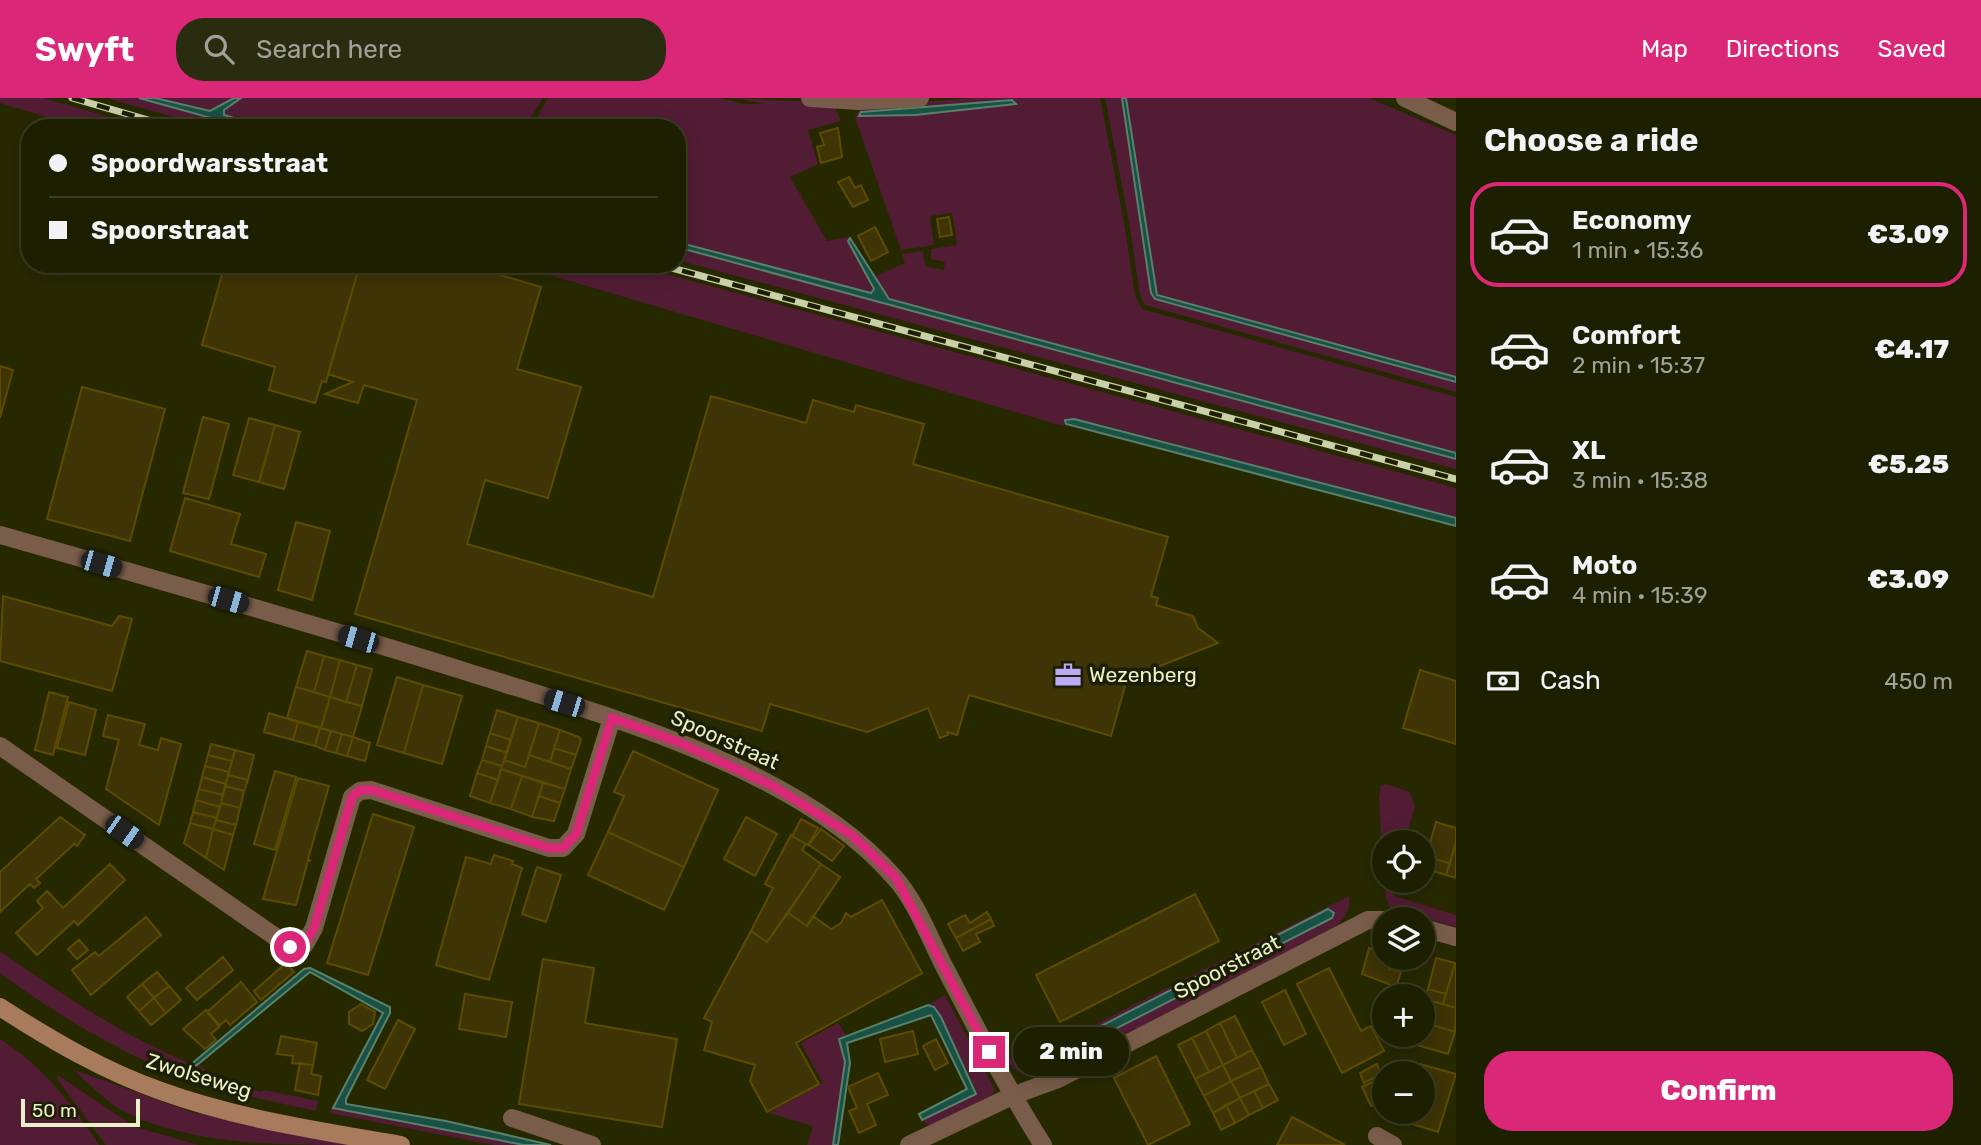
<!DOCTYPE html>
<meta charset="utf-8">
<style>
body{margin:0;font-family:Rubik,sans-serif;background:#292c0f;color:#f1f3f6;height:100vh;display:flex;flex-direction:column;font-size:26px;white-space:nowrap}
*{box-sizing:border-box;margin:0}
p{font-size:23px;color:#a0a299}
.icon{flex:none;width:38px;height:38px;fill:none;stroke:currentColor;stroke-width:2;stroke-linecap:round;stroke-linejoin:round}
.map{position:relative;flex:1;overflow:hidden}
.details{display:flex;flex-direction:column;background:#1c1f00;width:525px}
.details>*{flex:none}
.top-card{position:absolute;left:21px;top:21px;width:665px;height:154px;border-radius:28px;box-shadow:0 4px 18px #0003,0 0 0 2px #3a3d22;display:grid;align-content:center;height:154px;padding:0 28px;background:#1c1f00}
.controls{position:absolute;left:1372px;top:732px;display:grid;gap:14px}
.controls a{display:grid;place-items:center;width:63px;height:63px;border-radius:50%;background:#1c1f00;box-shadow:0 4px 18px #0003,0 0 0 2px #3a3d22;font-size:35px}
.scale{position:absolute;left:21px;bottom:18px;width:119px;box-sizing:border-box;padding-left:7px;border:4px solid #eaf0c7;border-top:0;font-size:19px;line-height:24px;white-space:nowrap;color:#eaf0c7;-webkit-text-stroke:5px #1c1e05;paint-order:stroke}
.end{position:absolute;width:32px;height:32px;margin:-16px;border:9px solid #db2777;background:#fff;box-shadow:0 0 0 4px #fff}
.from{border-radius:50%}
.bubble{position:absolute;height:49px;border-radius:24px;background:#1c1f00;box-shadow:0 4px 18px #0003,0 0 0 2px #3a3d22;font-size:23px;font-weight:800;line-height:49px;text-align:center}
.car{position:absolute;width:21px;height:42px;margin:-21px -10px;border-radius:9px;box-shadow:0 0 5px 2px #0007;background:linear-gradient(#222 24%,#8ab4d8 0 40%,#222 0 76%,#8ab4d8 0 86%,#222 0)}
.top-card b{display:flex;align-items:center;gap:24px;height:66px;font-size:26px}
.top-card b+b{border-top:2px solid #3a3d22}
.top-card i{width:18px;height:18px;background:#f1f3f6}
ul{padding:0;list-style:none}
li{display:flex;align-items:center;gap:21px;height:105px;margin:0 14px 10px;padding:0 14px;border:4px solid transparent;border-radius:28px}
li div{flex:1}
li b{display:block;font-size:26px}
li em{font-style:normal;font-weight:800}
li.on{border-color:#db2777}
li>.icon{width:63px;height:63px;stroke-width:1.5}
h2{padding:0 28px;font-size:32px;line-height:84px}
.pay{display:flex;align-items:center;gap:18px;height:77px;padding:0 28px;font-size:26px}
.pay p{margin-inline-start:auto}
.button{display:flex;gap:14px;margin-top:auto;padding:14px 28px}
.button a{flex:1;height:80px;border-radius:28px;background:#db2777;color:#fff;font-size:28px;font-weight:800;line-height:80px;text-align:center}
header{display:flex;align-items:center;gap:42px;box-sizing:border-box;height:98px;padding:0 35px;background:#db2777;color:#fff}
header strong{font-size:33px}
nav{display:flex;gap:38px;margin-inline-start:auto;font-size:24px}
.search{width:490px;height:63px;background:#292c0f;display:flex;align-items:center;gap:18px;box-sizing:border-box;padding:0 24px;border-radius:28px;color:#a0a299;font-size:26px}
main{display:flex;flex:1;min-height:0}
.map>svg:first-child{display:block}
.green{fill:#521c35;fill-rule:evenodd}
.water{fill:#195144;stroke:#58816b;stroke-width:2}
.building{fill:#3f3405;stroke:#5c4b00;stroke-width:2}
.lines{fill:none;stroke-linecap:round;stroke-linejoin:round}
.street{stroke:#795d4a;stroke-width:18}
.secondary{stroke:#a97b5d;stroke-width:18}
.rail-casing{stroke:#cad0a7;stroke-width:7}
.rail{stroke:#1c1e05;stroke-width:4.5;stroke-dasharray:13;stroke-linecap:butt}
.route{stroke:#db2777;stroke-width:9}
.labels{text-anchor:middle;stroke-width:7;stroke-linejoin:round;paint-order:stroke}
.poi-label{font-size:21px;fill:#eaf0c7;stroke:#1c1e05;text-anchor:start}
.street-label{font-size:21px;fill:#eaf0c7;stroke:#1c1e05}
</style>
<header>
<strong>Swyft</strong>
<div class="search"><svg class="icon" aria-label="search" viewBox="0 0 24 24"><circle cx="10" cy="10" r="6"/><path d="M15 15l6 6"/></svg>Search here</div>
<nav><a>Map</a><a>Directions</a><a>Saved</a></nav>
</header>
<main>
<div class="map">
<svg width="1456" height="1047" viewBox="0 0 1456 1047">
<rect width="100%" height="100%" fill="#262900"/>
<path class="green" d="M0,0H43L147,30H83L0,5Z
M107,0H139L247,30H212Z
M155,0H234L210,13Z
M241,0H543L524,30H269L224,17V12Z
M548,0H719L744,6H765L734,0L832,5L841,23L808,32L818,66L790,79L827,143L849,139L873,193L868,195L677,144V30H531Z
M976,0H1100L1124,125L1135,198L1142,211L1456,299V355L889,201L874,179L905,165L902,156L923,153L925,168L944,172L945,164L931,161V151L957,147L952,115L930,118L934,147L901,152L855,19L861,8ZM1015,2L1014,7L860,19V14Z
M1105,0H1122L1151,195L1155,201L1456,284V294L1145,207L1140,197L1129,124Z
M1126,0H1369L1456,37V279L1158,197Z
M677,149L1456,361V371L677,162Z
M512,166H629L1456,390V420L1099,326L1067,321L1063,328Z
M1387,686L1409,694L1415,708L1405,744H1384V779L1379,700L1381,687Z
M1384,782H1394V798L1456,817V829L1390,810L1386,800Z
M1349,798C1351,814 1343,824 1330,832L1048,976C1027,985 1015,973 1001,958L1004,948L1015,967Z
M0,853C64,898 135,946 205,971L204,976L261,994L265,992L318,1003L316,1013C267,1002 218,993 171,974C110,949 53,914 0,875Z
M945,897L995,992L992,997L930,1028L922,1022L973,998L976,992L941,919L934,909L928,907Z
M838,925L846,937L839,941L845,963L833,1047H807L813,1028L769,1015L823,985L801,945Z
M0,941C42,968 72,1005 99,1047H0Z
M72,971L191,1014L352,1047C276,1047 188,1047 121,1012C104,1001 88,985 72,971Z
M58,977L135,1029L199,1047H106L57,981Z
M333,1006L336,1011L524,1047H494L330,1015Z"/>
<path class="water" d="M139,0H155L210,13L234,0H241L224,12V17L269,30H247Z
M1122,0H1126L1157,197L1456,279V284L1155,201L1151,195Z
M1012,2L1016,6L915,17L859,18L861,14Z
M850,140L889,201L1456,355V361L677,149V144L871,195L874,191L848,143Z
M1074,321L1456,420V428L1066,326L1065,322Z
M1328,811L1334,815L1332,820L1041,969L1037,966V961Z
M310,870L390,909V915L346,1001V1006L446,1023L551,1047H524L333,1010L383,915L310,874L197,967L189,968L304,871Z
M928,907L934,909L941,919L976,996L922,1022L919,1016L967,991L931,917L847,945L850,965L838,1047H833L845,964L839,941Z"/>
<path class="building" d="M838,30L842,59L821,65L817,49L824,47L820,35Z
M849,79L855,90L861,87L868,102L853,109L838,84Z
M949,119L952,137L940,139L937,121Z
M875,129L888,154L871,163L858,138Z
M225,166H360L326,284L322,283L315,305L269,292L275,269L202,247Z
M360,166H463L541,189L517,271L581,289L548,400L485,382L467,446L653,499L711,298L806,325L813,302L854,314L856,307L924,326L913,366L1168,439L1151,498L1158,500L1156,507L1193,518L1198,530L1218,545L1127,581L1111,638L969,597L957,637L947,634L948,637L940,640L928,610L867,634L770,606L762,633L355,516L417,302L364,287L358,305L325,296L353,284L328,276Z
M0,268L13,272L0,320Z
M82,289L165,311L130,443L47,421Z
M203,319L229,326L209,401L183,395Z
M249,320L275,327L259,384L233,377Z
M275,327L300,334L284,391L259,384Z
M185,400L240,416L231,446L266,456L259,479L170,453Z
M296,424L330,433L312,502L278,492Z
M3,498L112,528L119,518L132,521L112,593L0,563Z
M307,553L324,558L314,594L296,589Z
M324,558L340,562L330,599L314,594Z
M340,562L357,567L346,604L330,599Z
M357,567L372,571L362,608L346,604Z
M1420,572L1456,583V646L1403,630Z
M397,579L423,587L404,655L377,647Z
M423,587L462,598L442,666L404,655Z
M296,589L330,599L321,630L287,620Z
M49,594L68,599L53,657L35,652Z
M330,599L362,608L353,639L321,630Z
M69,604L96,612L85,657L57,650Z
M497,612L518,619L511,642L490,635Z
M269,615L298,624L293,642L264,634Z
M108,617L145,626L139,647L158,652L161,640L181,646L159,727L106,691L119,642L103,638Z
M518,619L539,625L525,669L504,662Z
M298,624L320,630L315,648L293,642Z
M539,625L560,632L550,664L529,657Z
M320,630L331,633L325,652L315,648Z
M560,632L579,639L581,642L576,657L554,650Z
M331,633L342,636L336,655L325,652Z
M490,635L511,642L507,655L486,648Z
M342,636L353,639L347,658L336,655Z
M353,639L370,645L365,663L347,658Z
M211,646L235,652L232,663L208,657Z
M486,648L507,655L502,668L482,662Z
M554,650L576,657L571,671L550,664Z
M235,652L254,657L248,682L228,677Z
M633,653L718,692L684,769L608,734L624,698L614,694Z
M208,657L232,663L229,674L205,668Z
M529,657L571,671L565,691L501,671L504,662L525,669Z
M482,662L502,668L498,682L477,675Z
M205,668L229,674L226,686L202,679Z
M501,671L522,678L511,711L490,705Z
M275,673L296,679L275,752L254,746Z
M477,675L498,682L490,705L470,698Z
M228,677L248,682L244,693L225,688Z
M522,678L543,685L532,719L511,711Z
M202,679L226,686L223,697L199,691Z
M298,680L329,688L308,761L311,763L308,762L296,807L263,801Z
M543,685L565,691L560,705L539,698Z
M225,688L244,693L240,710L221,705Z
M199,691L223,697L220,709L196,702Z
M539,698L560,705L554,723L532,719Z
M196,702L220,709L217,720L193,714Z
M221,705L240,710L236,727L216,722Z
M193,714L217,720L213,731L190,725Z
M373,716L414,729L368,877L327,865Z
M60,719L85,737L77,748L74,746L36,781L40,785L34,790L30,786L0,814V774Z
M746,719L777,736L755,778L724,761Z
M801,721L818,730L808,747L792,738Z
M216,722L236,727L233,737L213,731Z
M1436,724L1456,730V744L1450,765L1426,759Z
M190,725L213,731L206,760L184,745Z
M213,731L233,737L224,772L206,760Z
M821,731L844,748L832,763L809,747Z
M608,734L684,769L664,812L588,777Z
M791,737L806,746L802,752L821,766L767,844L751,833L773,790L765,786Z
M1456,744V780L1446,777Z
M494,757L513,763L512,766L522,770L489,882L436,867L466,759L491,766Z
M1426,759L1450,765L1446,777L1423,770Z
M110,766L125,782L78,827L74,823L37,857L16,835L43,810L37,803L47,793L63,810Z
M821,766L840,779L807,828L788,815L786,818Z
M537,769L561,777L546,824L522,816Z
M1195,796L1219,843L1060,924L1036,877Z
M882,802L922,875L796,945L819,986L767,1014L750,983L755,967L704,952L712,924L704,920L751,833L767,844L788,815L807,828L813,818L831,831L841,825L846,815L851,819Z
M987,814L991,821L956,840L948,826L965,817L970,825Z
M146,819L161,837L91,897L72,872L95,854L99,858Z
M991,821L994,828L976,836L980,844L963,853L956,840Z
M79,842L88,852L77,861L68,851Z
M1369,850L1390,859L1389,871L1401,874L1396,889L1362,876Z
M223,859L233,872L197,902L186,890Z
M1436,860L1455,865L1446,896L1428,891Z
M543,861L594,870L585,925L677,941L662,1029L519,1006Z
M286,865L294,874L261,902L254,893Z
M1455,865H1456V910L1443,906Z
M1329,870L1361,933L1371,928L1384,953L1342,975L1297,886Z
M157,874L169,888L154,900L142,886Z
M241,884L257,904L230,927L226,922L219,928L207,914Z
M142,886L154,900L139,913L127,899Z
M169,888L181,902L166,915L154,900Z
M1428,891L1446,896L1443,906L1424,901Z
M1285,892L1306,936L1284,947L1262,904Z
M465,896L512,904L506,939L459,931Z
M154,900L166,915L151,927L139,913Z
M1424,901L1456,910L1455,934L1423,924Z
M361,906L375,914L373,926L362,933L349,926V914Z
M206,912L220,928L211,936L216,942L205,951L183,931Z
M1235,918L1252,952L1237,960L1220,925Z
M398,922L415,931L385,991L367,982Z
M1423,924L1455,934L1448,956L1389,939L1390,936H1423Z
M1220,925L1237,960L1223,967L1206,933Z
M913,933L918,956L885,964L880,941Z
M1206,933L1223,967L1209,974L1192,940Z
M281,938L317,945L313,967L292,965L293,958L277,956Z
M1192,940L1209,974L1195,981L1178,947Z
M936,941L948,965L935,972L923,948Z
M1252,952L1261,969L1231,983L1223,967Z
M1156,958L1190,1026L1148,1047L1114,980Z
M300,965L313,967L311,976L321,978L318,997L295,992Z
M1377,966L1381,976L1364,985L1360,975Z
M1420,966L1456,976L1438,1034L1403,1023L1406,1013H1423V975H1418Z
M1223,967L1231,983L1204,998L1195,981Z
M1261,969L1269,986L1240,1000L1231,983Z
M878,975L888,997L867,1006L876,1027L859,1035L849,1013L857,1010L848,989Z
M1384,978V1001L1371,1008L1362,989Z
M1231,983L1240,1000L1213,1015L1204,998Z
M1269,986L1278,1002L1263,1010L1254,993Z
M1254,993L1263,1010L1249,1017L1240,1000Z
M1240,1000L1249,1017L1235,1025L1226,1007Z
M1226,1007L1235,1025L1221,1032L1213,1015Z
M1292,1019L1345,1047H1277Z"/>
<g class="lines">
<path class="street" d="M810,0L859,3L920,0
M1405,0L1456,24
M0,437C154,481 308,524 461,572C597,615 798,668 894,779C916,803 929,839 944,868C976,929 1006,989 1043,1047
M0,648L290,849L305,846L314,830L352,699L360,693L371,692L549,750H563L576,736L612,620
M1423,830L1456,839
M512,1020L592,1047
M1377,1038L1393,1047
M909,1047L1012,998L1058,981L1368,822H1384"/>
<path class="secondary" d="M0,909C51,942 104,973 161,993C238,1021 321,1033 401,1047"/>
<g class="rail-casing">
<path id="rail" d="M72,0L176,30
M657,166L1456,381"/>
</g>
<use href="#rail" class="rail"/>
</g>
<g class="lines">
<path class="route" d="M290,849L305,846L314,830L352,699L360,692H372L549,750H563L576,736L612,620L678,644L773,688L852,737L896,780L989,954"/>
</g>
<defs>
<g id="office-bare" transform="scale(2.1)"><path d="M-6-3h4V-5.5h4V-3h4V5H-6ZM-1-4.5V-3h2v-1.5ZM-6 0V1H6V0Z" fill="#bbaaf6" stroke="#1c1e05" stroke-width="2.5" paint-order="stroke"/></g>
</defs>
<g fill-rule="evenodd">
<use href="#office-bare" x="1068" y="577"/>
</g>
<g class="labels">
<g class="poi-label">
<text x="1089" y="584">Wezenberg</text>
</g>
<g class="street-label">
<text transform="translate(725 642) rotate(24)" y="7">Spoorstraat</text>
<text transform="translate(1227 869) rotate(-27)" y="7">Spoorstraat</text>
<text transform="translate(199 978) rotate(17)" y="7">Zwolseweg</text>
</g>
</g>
</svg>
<div class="controls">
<a><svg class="icon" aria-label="locate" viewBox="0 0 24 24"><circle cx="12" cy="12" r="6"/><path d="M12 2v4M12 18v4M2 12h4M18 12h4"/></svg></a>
<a><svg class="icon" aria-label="layers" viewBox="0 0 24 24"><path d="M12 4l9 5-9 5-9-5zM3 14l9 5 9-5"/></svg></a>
<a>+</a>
<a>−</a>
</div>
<div class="scale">50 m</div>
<i class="end from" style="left:290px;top:849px"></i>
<i class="end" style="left:989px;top:954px"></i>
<div class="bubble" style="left:1013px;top:929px;width:116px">2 min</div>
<i class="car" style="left:101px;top:466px;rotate:106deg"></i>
<i class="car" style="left:228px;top:502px;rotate:106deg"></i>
<i class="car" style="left:358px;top:541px;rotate:286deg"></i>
<i class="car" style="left:564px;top:605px;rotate:287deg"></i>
<i class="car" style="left:124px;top:734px;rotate:125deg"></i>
<div class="top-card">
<b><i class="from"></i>Spoordwarsstraat</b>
<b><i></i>Spoorstraat</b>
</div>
</div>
<section class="details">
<h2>Choose a ride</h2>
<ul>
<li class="on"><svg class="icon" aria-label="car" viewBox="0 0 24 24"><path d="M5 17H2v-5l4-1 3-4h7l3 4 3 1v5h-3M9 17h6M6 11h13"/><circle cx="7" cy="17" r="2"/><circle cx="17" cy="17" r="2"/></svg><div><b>Economy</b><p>1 min · 15:36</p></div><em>€3.09</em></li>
<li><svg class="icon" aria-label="car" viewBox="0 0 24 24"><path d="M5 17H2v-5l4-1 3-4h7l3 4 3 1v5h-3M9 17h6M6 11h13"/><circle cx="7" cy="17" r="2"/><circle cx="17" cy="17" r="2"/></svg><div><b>Comfort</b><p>2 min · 15:37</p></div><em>€4.17</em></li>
<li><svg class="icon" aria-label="car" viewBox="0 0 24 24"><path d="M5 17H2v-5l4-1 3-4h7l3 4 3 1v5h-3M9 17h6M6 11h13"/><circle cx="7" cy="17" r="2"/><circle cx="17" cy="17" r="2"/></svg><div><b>XL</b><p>3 min · 15:38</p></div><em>€5.25</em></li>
<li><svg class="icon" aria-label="car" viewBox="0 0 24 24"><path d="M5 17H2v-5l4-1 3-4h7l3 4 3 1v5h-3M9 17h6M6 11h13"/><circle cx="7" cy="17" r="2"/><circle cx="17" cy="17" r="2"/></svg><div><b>Moto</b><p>4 min · 15:39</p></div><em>€3.09</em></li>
</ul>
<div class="pay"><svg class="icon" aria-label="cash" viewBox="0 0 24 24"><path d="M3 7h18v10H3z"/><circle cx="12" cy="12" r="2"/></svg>Cash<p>450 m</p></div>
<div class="button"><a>Confirm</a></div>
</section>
</main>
